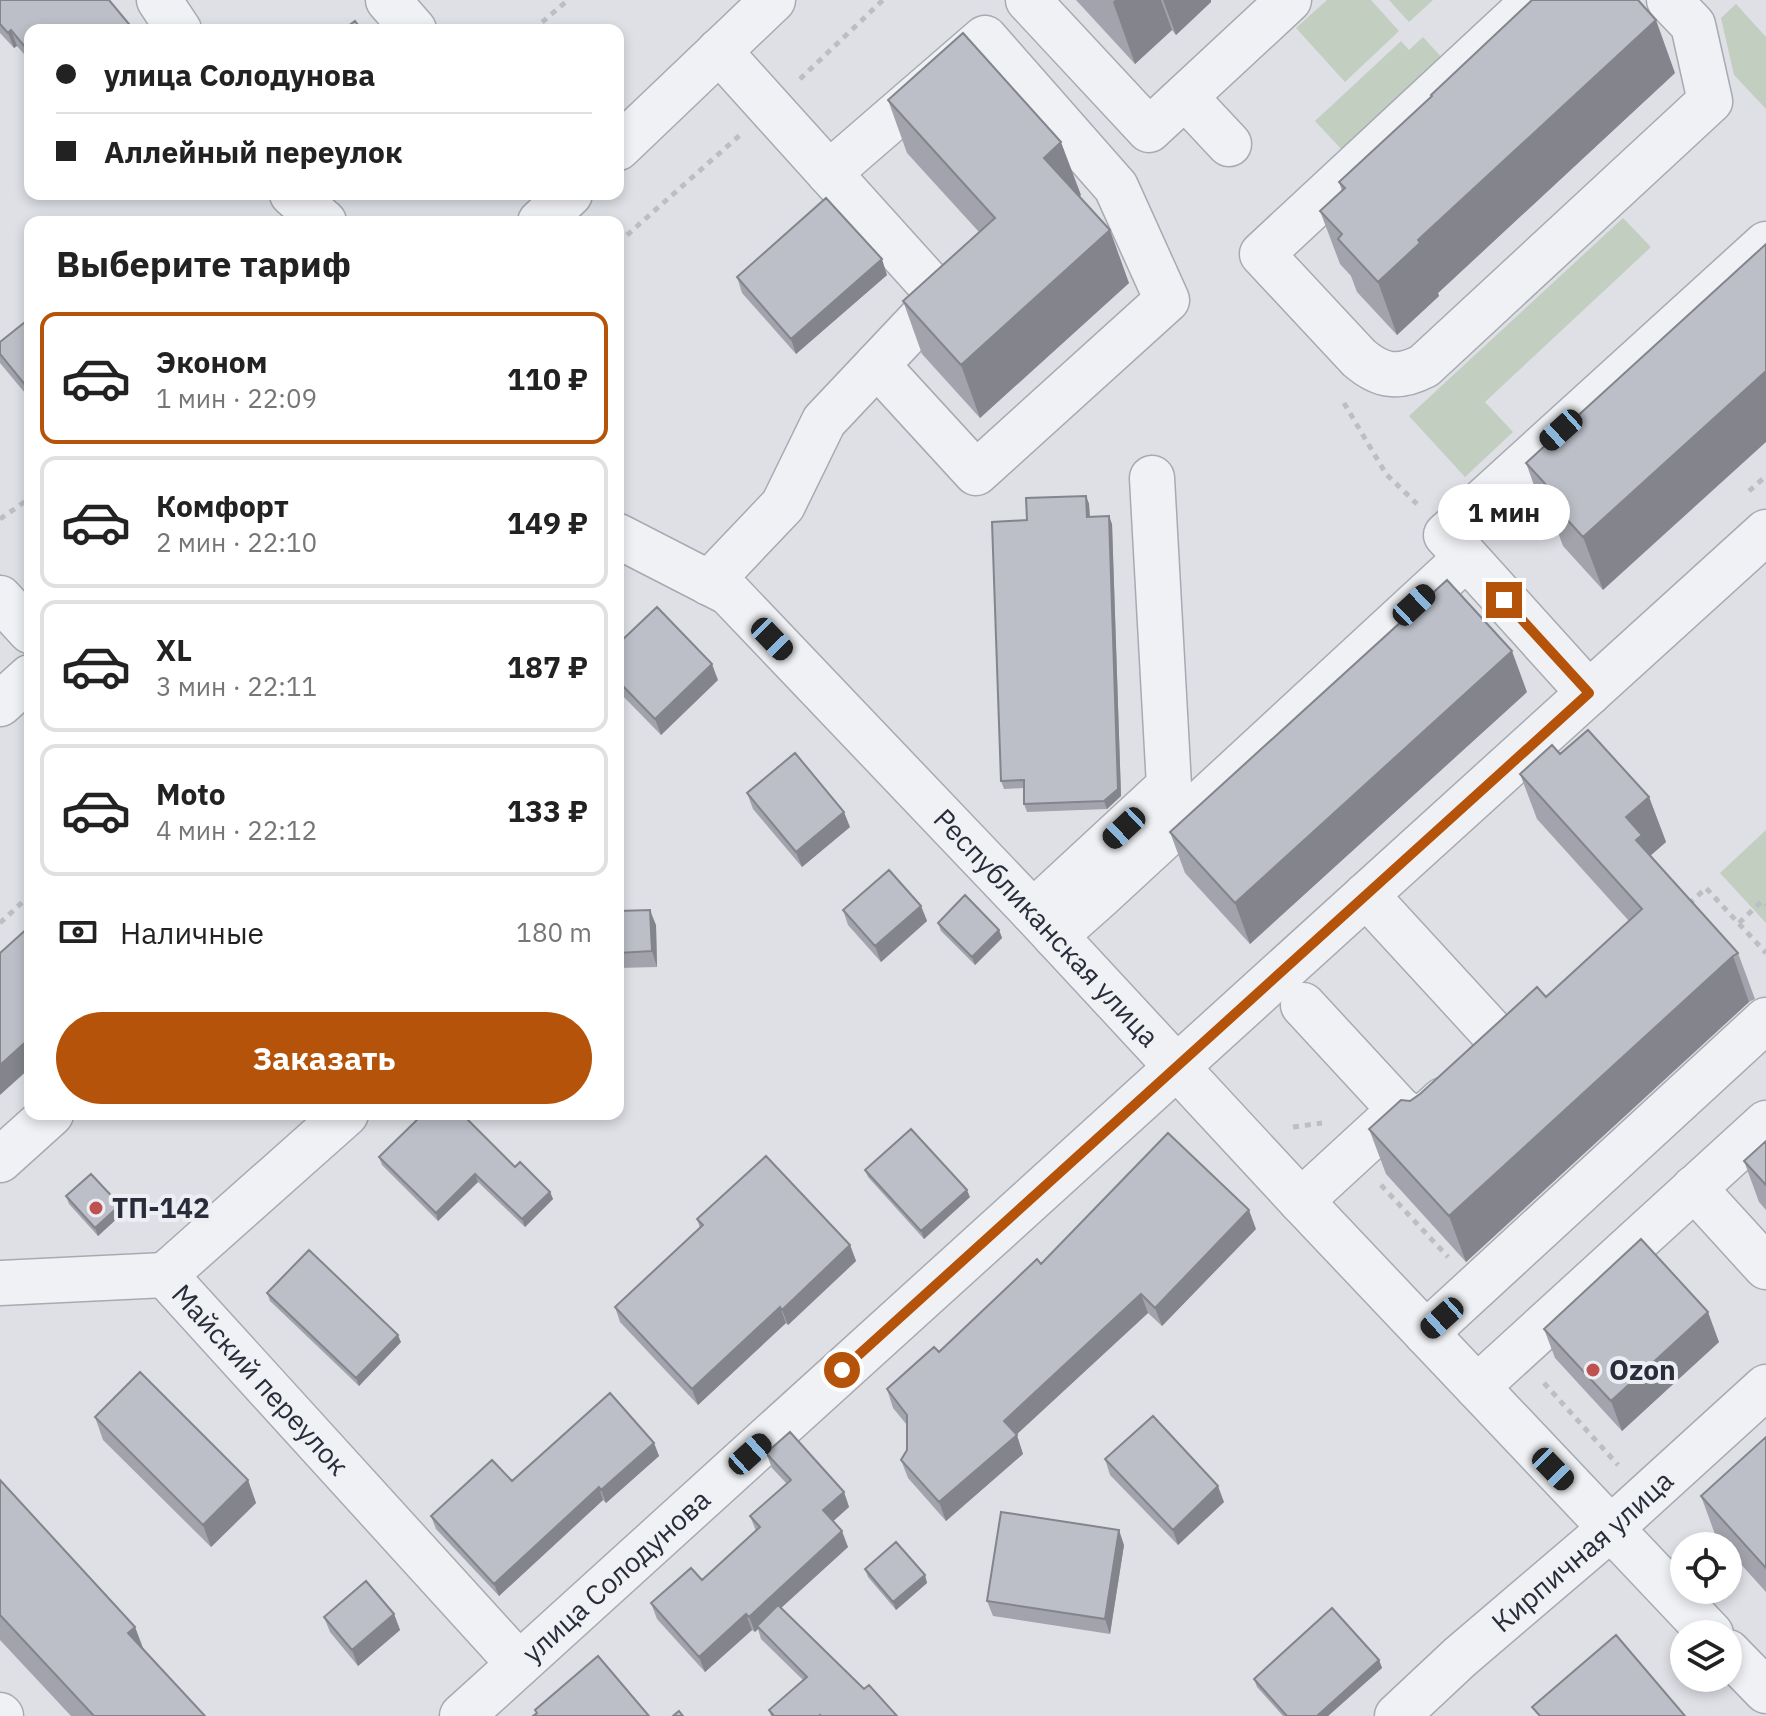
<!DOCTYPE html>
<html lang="ru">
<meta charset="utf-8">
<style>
body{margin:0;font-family:"IBM Plex Sans",sans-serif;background:#f6f6f6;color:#222;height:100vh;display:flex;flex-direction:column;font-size:30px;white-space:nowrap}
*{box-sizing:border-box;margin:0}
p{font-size:26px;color:#767676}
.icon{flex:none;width:44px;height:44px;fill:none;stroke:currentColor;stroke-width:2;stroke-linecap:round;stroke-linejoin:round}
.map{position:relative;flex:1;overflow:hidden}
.side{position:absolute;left:24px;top:216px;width:600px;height:904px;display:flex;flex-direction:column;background:#fff;border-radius:16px;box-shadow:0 4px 12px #0003}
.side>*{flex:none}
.top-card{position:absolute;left:24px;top:24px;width:600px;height:176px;border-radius:16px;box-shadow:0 4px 12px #0003;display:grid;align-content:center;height:176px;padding:0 32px;background:#fff}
.tools{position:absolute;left:1670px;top:1532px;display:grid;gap:16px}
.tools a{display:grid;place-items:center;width:72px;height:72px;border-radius:50%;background:#fff;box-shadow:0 4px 12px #0003;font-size:40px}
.end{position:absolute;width:36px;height:36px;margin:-18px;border:10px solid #b45309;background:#fff;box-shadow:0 0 0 4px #fff}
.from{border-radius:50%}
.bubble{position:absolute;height:56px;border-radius:28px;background:#fff;box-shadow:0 4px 12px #0003;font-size:26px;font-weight:800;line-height:56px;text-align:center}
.car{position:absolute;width:24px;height:48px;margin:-24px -12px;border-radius:10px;box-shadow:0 0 6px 2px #0007;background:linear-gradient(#222 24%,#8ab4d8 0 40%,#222 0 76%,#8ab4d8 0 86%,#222 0)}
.top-card b{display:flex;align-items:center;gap:28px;height:76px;font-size:30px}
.top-card b+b{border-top:2px solid #e0e0e0}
.top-card i{width:20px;height:20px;background:#222}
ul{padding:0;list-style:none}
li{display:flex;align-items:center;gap:24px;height:132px;margin:0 16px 12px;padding:0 16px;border:4px solid #e0e0e0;border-radius:16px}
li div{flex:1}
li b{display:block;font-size:30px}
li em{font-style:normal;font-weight:800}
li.on{border-color:#b45309}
li>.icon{width:72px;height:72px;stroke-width:1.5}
h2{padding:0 32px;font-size:36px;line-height:96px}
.pay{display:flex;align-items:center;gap:20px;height:88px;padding:0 32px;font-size:30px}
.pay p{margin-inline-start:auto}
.cta{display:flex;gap:16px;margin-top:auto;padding:16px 32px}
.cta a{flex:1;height:92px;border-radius:48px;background:#b45309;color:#fff;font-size:32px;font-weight:800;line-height:92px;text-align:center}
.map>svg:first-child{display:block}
.green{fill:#c1cec0}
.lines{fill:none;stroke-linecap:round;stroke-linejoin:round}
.minor-casing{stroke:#a8aab2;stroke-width:47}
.path{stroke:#bcbec4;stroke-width:5;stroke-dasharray:6 6;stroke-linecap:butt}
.minor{stroke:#f0f1f4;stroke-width:44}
.wall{fill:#a2a3ac}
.shaded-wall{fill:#84858c}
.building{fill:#bcbec8;stroke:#84858c;stroke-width:2}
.route{stroke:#b45309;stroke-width:10}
.poi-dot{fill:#bd5250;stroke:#edeef3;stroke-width:3}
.labels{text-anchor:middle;stroke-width:8;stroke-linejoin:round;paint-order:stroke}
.street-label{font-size:28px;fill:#292c3a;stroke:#edeef3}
.poi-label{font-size:28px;font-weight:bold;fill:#292c3a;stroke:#edeef3;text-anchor:start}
</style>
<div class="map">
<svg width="1766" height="1716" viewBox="0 0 1766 1716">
<rect width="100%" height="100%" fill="#dee0e6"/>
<path class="green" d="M1327,0H1371L1399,31L1345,82L1296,28Z
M1389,0H1433L1409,22Z
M1736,4L1766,37V109L1734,75L1721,18Z
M1423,37L1444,60L1344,152L1315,121L1401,41L1409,50Z
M1623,218L1651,247L1485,402L1513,432L1465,477L1409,416Z
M1766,830V923L1720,873Z"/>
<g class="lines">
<g class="minor-casing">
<g id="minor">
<path d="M159,0L179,30"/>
<path d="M388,0L414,30"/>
<path d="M1028,0L1149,130L1289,0"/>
<path d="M1535,0L1262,254L1359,358C1381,377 1399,379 1424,366L1710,101L1693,25L1669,0"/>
<path d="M1185,97L1229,144"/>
<path d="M618,148L773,0"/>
<path d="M829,173L985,38L1116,187L1167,300L976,473L877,365"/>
<path d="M292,194L324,222"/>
<path d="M540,222L570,194"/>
<path d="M1446,535L1766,244"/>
<path id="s1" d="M618,536L729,593L1033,912L1301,1201L1711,1634"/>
<path d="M1448,537L1589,693"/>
<path d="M709,583L783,505L824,421L941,297L719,51"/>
<path d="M0,598L30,631"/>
<path d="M0,704L30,677"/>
<path d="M1366,895L1503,1044"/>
<path d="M1033,912L1169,786L1152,478"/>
<path d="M1055,936L1099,897L1466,558"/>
<path d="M1303,1005L1400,1110L1420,1121L1443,1100"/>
<path id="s2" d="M346,1114L165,1275L519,1664"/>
<path d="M0,1160L51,1114"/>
<path d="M1694,1188L1766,1267"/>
<path d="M1301,1201L1400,1110"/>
<path d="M0,1283L165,1275"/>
<path d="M1426,1333L1766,1020"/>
<path d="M1477,1387L1766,1123"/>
<path d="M1728,1652L1766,1691"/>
<path d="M0,1715L1,1716"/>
<path id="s3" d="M462,1716L1766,532"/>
<path id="s4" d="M1397,1716L1460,1657L1610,1529L1766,1387"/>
</g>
</g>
<path class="path" d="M533,30L568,0
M800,79L883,0
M618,243L740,135
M1344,403L1386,474L1417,504
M1749,491L1766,476
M0,519L30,498
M1689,904L1706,888L1766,953
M0,923L30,895
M1739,923L1762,901L1766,905
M1293,1127L1322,1123
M1381,1185L1448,1257
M1544,1383L1618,1465"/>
<use href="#minor" class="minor"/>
</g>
<path class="wall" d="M0,0L30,30V61L17,46L14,48L0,33Z
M1076,0H1211V2L1176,35L1172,30L1135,64Z
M1675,73L1438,293L1439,296L1397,335L1357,292L1351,276L1340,264L1320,211L1342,191L1339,182Z
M888,100L1081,195L1079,196L1129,283L980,418L922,354L903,301L979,232L907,153Z
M1766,244L1603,590L1563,546L1556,527L1545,516L1526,463Z
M887,275L796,354L742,293L737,277Z
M30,318V399L0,363V342Z
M1086,496L1089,504L1090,517L1112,524L1121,796L1107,809L1027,812L1024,804V788L1004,789L1001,781L1027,520Z
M618,644L718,680L661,735L618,691Z
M1527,692L1250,944L1185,873L1170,832Z
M1560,754L1649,797L1666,842L1650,856L1738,953L1755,999L1749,1002L1466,1262L1386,1174L1369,1129L1420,1094L1546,997L1629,921L1537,819L1520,774Z
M747,793L850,827L802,867L753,809Z
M921,906L927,921L881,962L848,925L843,910Z
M618,911L656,925L657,967L618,968Z
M938,923L999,930L1002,938L975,965L941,931Z
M1766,1141V1210L1759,1202L1744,1161Z
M379,1157L515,1167L550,1192L553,1199L525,1227L478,1182L438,1221L382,1165Z
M865,1170L970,1197L924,1239L868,1177Z
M66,1196L120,1205L123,1213L98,1236L69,1204Z
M697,1219L850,1245L856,1261L788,1325L786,1323L698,1405L620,1322L615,1307L700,1228Z
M1256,1229L1162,1326L1148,1313L1016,1435L1023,1454L946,1521L908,1478L901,1460L907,1450V1425L893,1408L887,1389L939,1352Z
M267,1293L401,1342L359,1386L270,1301Z
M1544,1329L1719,1342L1622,1431L1555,1358Z
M95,1417L248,1480L256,1503L211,1547L103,1440Z
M1766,1437V1592L1728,1550V1546H1724L1716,1537L1701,1496Z
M654,1443L659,1456L606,1503L603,1500L499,1596L436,1529L431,1516L512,1481Z
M766,1453L844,1492L849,1507L833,1521L848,1547L781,1608L864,1689L897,1716H771L769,1710L803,1680L761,1639L758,1629L755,1632L752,1630L705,1672L657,1619L651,1603L702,1580L756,1531L750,1516L787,1484L772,1468Z
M1105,1459L1224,1502L1178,1545L1110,1475Z
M0,1480L135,1627L144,1650L205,1716H71L0,1640Z
M1124,1545L1110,1634L993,1616L987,1601Z
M865,1569L925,1575L927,1583L896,1610L868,1577Z
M394,1614L400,1630L358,1666L330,1632L324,1617Z
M1379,1660L1382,1668L1328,1716H1283L1257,1687L1254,1679Z"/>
<path class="shaded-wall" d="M1115,0H1161L1172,30L1135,64L1113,2Z
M1163,0H1211V2L1176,35Z
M1656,20L1675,73L1438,293L1439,296L1397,335L1378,282L1418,240Z
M11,30L17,46L14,48L8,33Z
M1061,142L1081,195L1063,211L1044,158Z
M1110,230L1129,283L980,418L961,365Z
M882,259L887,275L796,354L791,339Z
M1766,371V442L1603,590L1583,537Z
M1086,496L1089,504L1090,525L1087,517Z
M1109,516L1112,524L1121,796L1107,809L1104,801Z
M1512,651L1527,692L1250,944L1235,903Z
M712,664L718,680L661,735L655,719Z
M1649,797L1666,842L1650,856L1652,885L1626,817Z
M618,801L624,817L618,822Z
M844,812L850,827L802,867L796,852Z
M921,906L927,921L881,962L875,946Z
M650,910L656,925L657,967L652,951Z
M999,930L1002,938L975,965L972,957Z
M1733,956L1749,1002L1466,1262L1449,1216Z
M30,1038V1068L0,1095V1065Z
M475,1174L478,1182L438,1221L436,1213Z
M967,1190L970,1197L924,1239L921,1231Z
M550,1192L553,1199L525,1227L522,1219Z
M120,1205L123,1213L98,1236L95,1228Z
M1249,1210L1256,1229L1162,1326L1155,1308Z
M850,1245L856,1261L788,1325L782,1310Z
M1141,1294L1148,1313L1016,1435H1017L1023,1454L946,1521L939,1502L1004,1421Z
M780,1307L786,1323L698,1405L692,1389Z
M1708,1312L1719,1342L1622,1431L1611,1401Z
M398,1335L401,1342L359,1386L356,1378Z
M654,1443L659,1456L606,1503L601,1490Z
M248,1480L256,1503L211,1547L203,1525Z
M1218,1486L1224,1502L1178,1545L1173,1530Z
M599,1487L603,1500L499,1596L494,1584Z
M844,1492L849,1507L829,1525L823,1510Z
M1119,1530L1124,1545L1110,1634L1105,1619Z
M842,1531L848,1547L759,1628L757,1626L758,1629L755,1632L749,1617Z
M925,1575L927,1583L896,1610L893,1602Z
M394,1614L400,1630L358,1666L352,1650Z
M746,1614L752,1630L705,1672L699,1657Z
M135,1627L150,1668L128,1633Z
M1379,1660L1382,1668L1328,1716H1317Z"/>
<path class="building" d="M0,0H109L134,30H30V53L11,30L8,33L0,24Z
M1532,0H1638L1656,20L1418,240L1420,243L1378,282L1338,239L1342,234L1320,211L1345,188L1339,182L1432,96L1431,95Z
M355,21L362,30H343Z
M963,33L1061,142L1044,158L1110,230L961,365L903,301L995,218L888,100Z
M826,198L882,259L791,339L737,277Z
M1766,244V371L1583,537L1543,493L1549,488L1526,463Z
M30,318V391L0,354V342Z
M1086,496L1087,517L1109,516L1118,789L1104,801L1024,804V780L1001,781L992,522L1027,520L1026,498Z
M1447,580L1512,651L1235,903L1170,832Z
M657,607L712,664L655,719L618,681V644Z
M1588,730L1649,797L1626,817L1642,835L1636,840L1738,953L1733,956L1449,1216L1369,1129L1401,1100L1410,1101L1420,1094L1537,987L1546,997L1642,909L1520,774L1552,745L1560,754Z
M795,753L844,812L796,852L747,793Z
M889,870L921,906L875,946L843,910Z
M965,895L999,930L972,957L938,923Z
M650,910L652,951L618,953V911Z
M30,926V1038L0,1065V953Z
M423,1114H462L515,1167L520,1162L550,1192L522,1219L475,1174L436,1213L379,1157Z
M911,1129L967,1190L921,1231L865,1170Z
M1168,1133L1249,1210L1155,1308L1141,1294L1004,1421L1017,1435L939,1502L901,1460L907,1450V1415L887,1389L934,1347L939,1352L1037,1259L1041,1264Z
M1766,1141V1185L1744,1161Z
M766,1156L850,1245L782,1310L780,1307L692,1389L615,1307L703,1225L697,1219Z
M91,1174L120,1205L95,1228L66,1196Z
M1641,1239L1708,1312L1611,1401L1544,1329Z
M309,1250L398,1335L356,1378L267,1293Z
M140,1372L248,1480L203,1525L95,1417Z
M610,1393L654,1443L601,1490L599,1487L494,1584L431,1516L492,1460L512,1481Z
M1153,1416L1218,1486L1173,1530L1105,1459Z
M790,1432L844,1492L823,1510L842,1531L749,1617L746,1614L699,1657L651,1603L691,1568L702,1580L760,1527L750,1516L791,1480L766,1453Z
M1766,1437V1568L1701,1496Z
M0,1480L135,1627L128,1633L205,1716H94L0,1615Z
M1001,1512L1119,1530L1105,1619L987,1601Z
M896,1542L925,1575L893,1602L865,1569Z
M366,1581L394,1614L352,1650L324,1617Z
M778,1605L864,1689L869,1685L897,1716H821L820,1715L819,1716H774L769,1710L807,1677L757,1626Z
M1332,1608L1379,1660L1317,1716H1287L1254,1679Z
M1616,1635L1685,1716H1540L1532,1707Z
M598,1656L649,1716H533L537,1713L535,1710Z
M679,1711L683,1716H673Z"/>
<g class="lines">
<path class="route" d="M842,1370L1589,693L1504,600"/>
</g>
<g class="poi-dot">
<circle cx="96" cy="1208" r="8"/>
<circle cx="1593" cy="1370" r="8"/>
</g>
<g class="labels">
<g class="street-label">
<text dy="10" stroke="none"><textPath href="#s1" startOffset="586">Республиканская улица</textPath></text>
<text dy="10" stroke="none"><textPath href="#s2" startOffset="384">Майский переулок</textPath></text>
<text dy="10" stroke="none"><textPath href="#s4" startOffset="248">Кирпичная улица</textPath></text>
<text dy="10" stroke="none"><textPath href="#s3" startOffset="208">улица Солодунова</textPath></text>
</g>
<g class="poi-label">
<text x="112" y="1218">ТП-142</text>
<text x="1609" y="1380">Ozon</text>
</g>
</g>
</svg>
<div class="tools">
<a><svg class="icon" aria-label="locate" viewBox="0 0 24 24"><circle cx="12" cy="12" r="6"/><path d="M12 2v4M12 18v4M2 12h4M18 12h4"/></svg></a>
<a><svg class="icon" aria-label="layers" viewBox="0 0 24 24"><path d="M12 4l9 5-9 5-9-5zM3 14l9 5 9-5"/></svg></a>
</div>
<i class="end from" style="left:842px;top:1370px"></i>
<i class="end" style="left:1504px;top:600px"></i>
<div class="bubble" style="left:1438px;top:484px;width:132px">1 мин</div>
<i class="car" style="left:1561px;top:430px;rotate:228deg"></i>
<i class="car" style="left:1414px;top:605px;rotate:47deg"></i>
<i class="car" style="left:772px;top:639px;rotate:136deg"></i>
<i class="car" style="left:1124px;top:828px;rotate:227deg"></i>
<i class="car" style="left:1442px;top:1318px;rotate:228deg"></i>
<i class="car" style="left:750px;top:1454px;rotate:48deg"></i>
<i class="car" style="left:1553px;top:1469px;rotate:136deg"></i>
<div class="top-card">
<b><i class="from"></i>улица Солодунова</b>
<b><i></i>Аллейный переулок</b>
</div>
<section class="side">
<h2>Выберите тариф</h2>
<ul>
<li class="on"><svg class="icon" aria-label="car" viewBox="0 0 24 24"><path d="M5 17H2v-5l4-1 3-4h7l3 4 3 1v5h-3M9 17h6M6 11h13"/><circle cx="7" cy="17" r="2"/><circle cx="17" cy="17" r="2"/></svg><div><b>Эконом</b><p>1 мин · 22:09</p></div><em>110 ₽</em></li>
<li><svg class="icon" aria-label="car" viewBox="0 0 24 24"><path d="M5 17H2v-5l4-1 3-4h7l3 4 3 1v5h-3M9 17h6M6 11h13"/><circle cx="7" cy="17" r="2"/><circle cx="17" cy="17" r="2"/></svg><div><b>Комфорт</b><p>2 мин · 22:10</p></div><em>149 ₽</em></li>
<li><svg class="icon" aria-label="car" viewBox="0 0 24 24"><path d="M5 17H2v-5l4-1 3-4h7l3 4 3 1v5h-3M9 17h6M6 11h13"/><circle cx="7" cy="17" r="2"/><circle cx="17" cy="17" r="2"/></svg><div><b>XL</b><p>3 мин · 22:11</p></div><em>187 ₽</em></li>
<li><svg class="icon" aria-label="car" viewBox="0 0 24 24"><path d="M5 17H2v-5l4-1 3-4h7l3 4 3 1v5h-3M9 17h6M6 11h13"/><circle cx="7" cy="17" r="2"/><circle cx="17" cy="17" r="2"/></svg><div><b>Moto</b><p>4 мин · 22:12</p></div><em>133 ₽</em></li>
</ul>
<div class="pay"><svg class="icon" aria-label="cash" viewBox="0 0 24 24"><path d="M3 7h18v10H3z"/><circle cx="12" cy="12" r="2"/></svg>Наличные<p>180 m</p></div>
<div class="cta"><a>Заказать</a></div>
</section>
</div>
